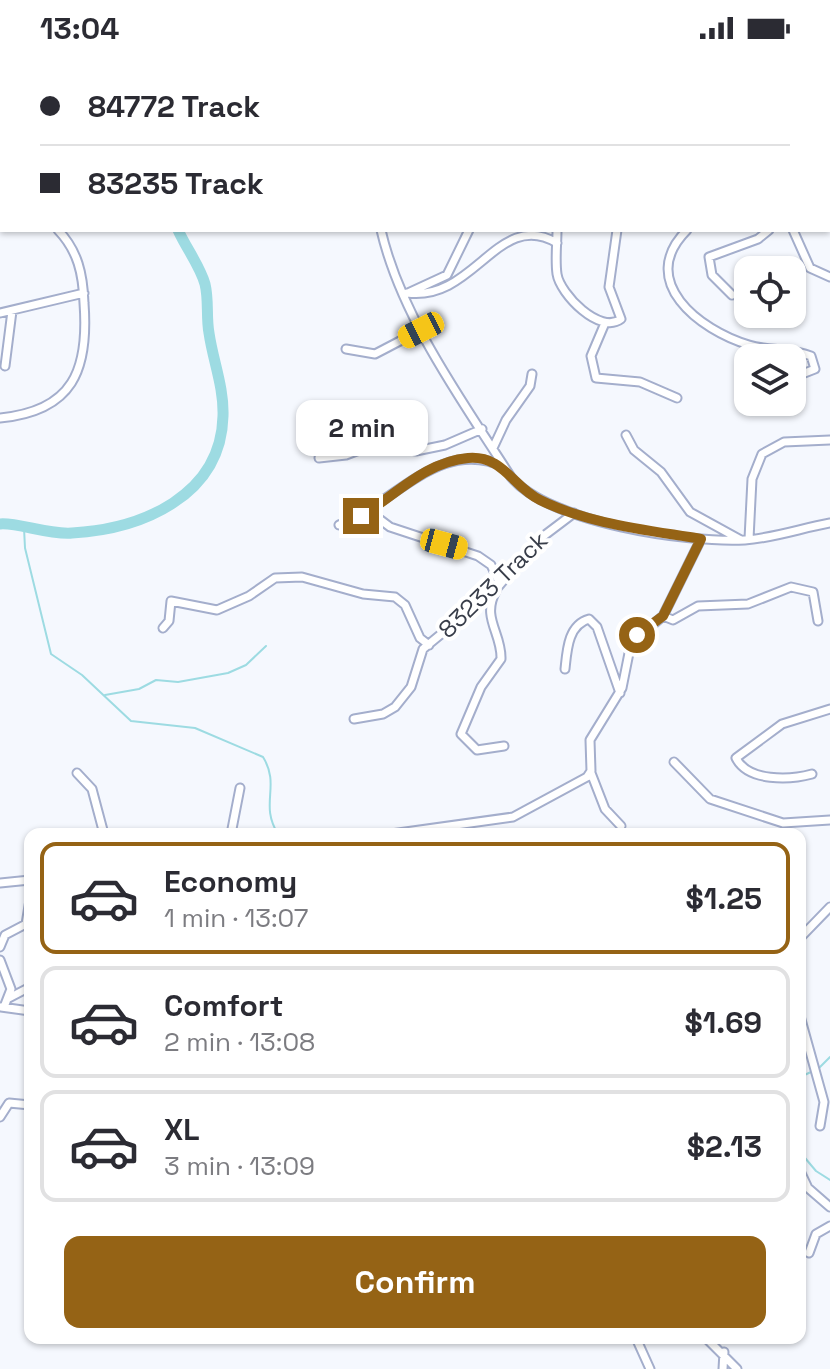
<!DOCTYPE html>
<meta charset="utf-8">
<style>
body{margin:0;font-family:"Space Grotesk",sans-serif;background:#f7f7f7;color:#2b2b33;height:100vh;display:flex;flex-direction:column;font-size:30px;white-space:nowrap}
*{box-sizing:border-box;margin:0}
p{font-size:26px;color:#7c7c81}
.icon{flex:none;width:44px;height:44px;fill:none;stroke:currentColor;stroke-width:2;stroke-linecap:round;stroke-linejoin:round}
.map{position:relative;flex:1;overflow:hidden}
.side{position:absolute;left:24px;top:772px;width:782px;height:516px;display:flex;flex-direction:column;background:#fff;border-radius:16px;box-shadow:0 2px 6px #0004}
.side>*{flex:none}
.guide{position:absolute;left:0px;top:0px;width:830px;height:176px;box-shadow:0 2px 6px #0004;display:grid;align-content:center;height:176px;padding:0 40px;background:#fff}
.buttons{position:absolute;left:734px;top:200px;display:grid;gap:16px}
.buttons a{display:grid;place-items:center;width:72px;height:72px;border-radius:16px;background:#fff;box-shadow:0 2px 6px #0004;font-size:40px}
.end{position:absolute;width:36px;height:36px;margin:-18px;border:10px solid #956315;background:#fff;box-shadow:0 0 0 4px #fff}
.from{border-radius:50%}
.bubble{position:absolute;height:56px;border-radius:16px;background:#fff;box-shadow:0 2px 6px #0004;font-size:26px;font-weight:700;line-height:56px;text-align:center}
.car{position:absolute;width:24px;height:48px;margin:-24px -12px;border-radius:10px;box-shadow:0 0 6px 2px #0007;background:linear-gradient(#f5c518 24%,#345 0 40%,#f5c518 0 76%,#345 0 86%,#f5c518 0)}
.guide b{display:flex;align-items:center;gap:28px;height:76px;font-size:30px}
.guide b+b{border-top:2px solid #e1e1e2}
.guide i{width:20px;height:20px;background:#2b2b33}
ul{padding:14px 0 0;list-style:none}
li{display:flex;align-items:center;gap:24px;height:112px;margin:0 16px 12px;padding:0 24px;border:4px solid #e1e1e2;border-radius:16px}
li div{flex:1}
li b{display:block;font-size:30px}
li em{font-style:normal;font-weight:700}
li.selected{border-color:#956315}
li>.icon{width:72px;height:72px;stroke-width:1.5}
.button{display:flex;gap:16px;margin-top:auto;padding:16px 40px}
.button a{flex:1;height:92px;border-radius:16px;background:#956315;color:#fff;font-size:32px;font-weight:700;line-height:92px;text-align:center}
.status{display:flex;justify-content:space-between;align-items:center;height:56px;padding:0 40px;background:#fff;direction:ltr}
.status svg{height:22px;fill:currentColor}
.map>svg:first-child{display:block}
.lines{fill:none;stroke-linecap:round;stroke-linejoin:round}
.stream{stroke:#9ddbe2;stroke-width:2}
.river{stroke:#9ddbe2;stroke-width:11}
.minor-casing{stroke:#a4aecc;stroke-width:11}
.major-casing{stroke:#a4aecc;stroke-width:13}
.minor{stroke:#fff;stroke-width:7}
.major{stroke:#fff;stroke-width:9}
.route{stroke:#956315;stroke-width:10}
.labels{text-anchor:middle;stroke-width:8;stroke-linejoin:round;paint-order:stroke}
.street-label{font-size:24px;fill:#383d49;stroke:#fff}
</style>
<div class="status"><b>13:04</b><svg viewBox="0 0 49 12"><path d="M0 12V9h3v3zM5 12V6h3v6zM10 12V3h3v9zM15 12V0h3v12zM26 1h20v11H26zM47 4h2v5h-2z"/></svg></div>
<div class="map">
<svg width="830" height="1313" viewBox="0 0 830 1313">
<rect width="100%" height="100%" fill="#f5f8fe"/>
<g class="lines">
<path class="stream" d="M24,472L25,492L51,598L82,619L131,665L195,672L263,701C281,730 259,748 278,778
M105,639L139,633L156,624L178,626L228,617L246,609L266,590
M817,1014L830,1001
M800,1021L811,1016
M800,1096L816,1115L830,1124"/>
<path class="river" d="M0,20L2,21
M0,468C16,466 49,479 72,477C142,473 221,440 223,360C224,331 213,305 209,277C206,261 209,244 205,228C200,210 186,192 178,174"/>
<g class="minor-casing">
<path id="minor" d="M187,0L189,2
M346,2L347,0
M669,2L671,0
M0,113H2
M0,147H2
M381,174C401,261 463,346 511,421C550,467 687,487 745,484C774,482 802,472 830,467
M557,174C557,188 555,204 557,218C560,238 600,279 621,263L609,231L617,174
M687,174C636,225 699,274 749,289C769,295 792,292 811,300L815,313L792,322
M793,174L810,212L830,221
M407,237C475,246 498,152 557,187
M408,237L447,219L469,174
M732,239L712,219L709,201L758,183L769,174
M0,257L84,237
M605,267L591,300L596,322L640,326L677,342
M346,293L375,298L421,274
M5,310L12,255
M744,336L748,335
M0,362C73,355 89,314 84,247C83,218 78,195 58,174
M626,379L634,394L661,416L690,456L741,484
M493,392L506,364L530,330L532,318
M319,402L346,399L375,388L416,395L445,389L482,373
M374,451L378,462L390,471L478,500L491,509L500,528
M339,469C394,448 441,380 504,411
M749,483L752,423L762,398L784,386L830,384
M496,535C481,562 502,577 501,603L481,631L461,678L477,694L504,690
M663,560L673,564L698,550L748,548L791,531L813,536L818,565
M163,572L169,565L171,545L217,554L249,540L275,522L302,521L363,538L395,541L405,549L420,582L429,589
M565,613C567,594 568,569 589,563L597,571L620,637
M354,663L383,658L395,651L411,631L423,593L498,531L537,485L574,457
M674,706L710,743L783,767L830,764
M77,717L92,733L104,778
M591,717L605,753L621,770
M812,718C790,724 748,726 736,702L782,668L830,653
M231,778L240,732
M391,778L513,761L587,721L591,715L590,684L622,632L631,587L663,560L701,483
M0,827L30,824
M800,882L830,851
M0,891L5,879L26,868L30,844
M0,904L11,933L4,951
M9,942L30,931
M1,951L30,955
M800,960L824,1046L820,1070
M0,1061L9,1047L30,1049
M800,1115L808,1132L830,1151
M809,1197L816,1178L830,1170
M636,1282L650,1313
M706,1282L737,1313
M723,1313L724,1296"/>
</g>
<g class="major-casing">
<path id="major" d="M732,0L734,2
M828,96L830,98"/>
</g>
<use href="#minor" class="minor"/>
<use href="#major" class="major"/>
</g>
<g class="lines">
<path class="route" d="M361,460C396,439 425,406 468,402C503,399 512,430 540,444C588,468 648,474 701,483L663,560L637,579"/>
</g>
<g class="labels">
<g class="street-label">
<text transform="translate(493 529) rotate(-44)" y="8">83233 Track</text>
</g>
</g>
</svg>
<div class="buttons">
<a><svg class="icon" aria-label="locate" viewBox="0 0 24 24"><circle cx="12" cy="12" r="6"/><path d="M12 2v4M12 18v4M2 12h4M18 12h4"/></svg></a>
<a><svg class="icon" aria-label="layers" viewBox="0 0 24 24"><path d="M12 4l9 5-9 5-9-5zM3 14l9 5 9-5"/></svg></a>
</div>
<i class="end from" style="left:637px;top:579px"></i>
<i class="end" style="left:361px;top:460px"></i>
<div class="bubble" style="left:296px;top:344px;width:132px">2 min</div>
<i class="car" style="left:421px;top:274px;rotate:243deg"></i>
<i class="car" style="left:444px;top:488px;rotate:105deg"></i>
<div class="guide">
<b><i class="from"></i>84772 Track</b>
<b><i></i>83235 Track</b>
</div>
<section class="side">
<ul>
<li class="selected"><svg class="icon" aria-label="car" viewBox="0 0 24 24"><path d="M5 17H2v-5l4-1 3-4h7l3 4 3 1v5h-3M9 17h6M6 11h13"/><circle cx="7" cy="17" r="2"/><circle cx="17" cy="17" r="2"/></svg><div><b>Economy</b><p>1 min · 13:07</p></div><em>$1.25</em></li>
<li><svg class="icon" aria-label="car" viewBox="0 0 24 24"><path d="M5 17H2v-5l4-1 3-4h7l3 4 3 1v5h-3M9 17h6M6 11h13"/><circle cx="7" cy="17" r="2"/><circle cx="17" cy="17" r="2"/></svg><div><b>Comfort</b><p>2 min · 13:08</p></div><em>$1.69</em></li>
<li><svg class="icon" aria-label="car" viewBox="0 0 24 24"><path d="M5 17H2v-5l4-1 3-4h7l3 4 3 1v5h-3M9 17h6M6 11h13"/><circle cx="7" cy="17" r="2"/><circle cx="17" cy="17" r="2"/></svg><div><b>XL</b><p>3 min · 13:09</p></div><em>$2.13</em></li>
</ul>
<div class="button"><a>Confirm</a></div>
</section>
</div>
